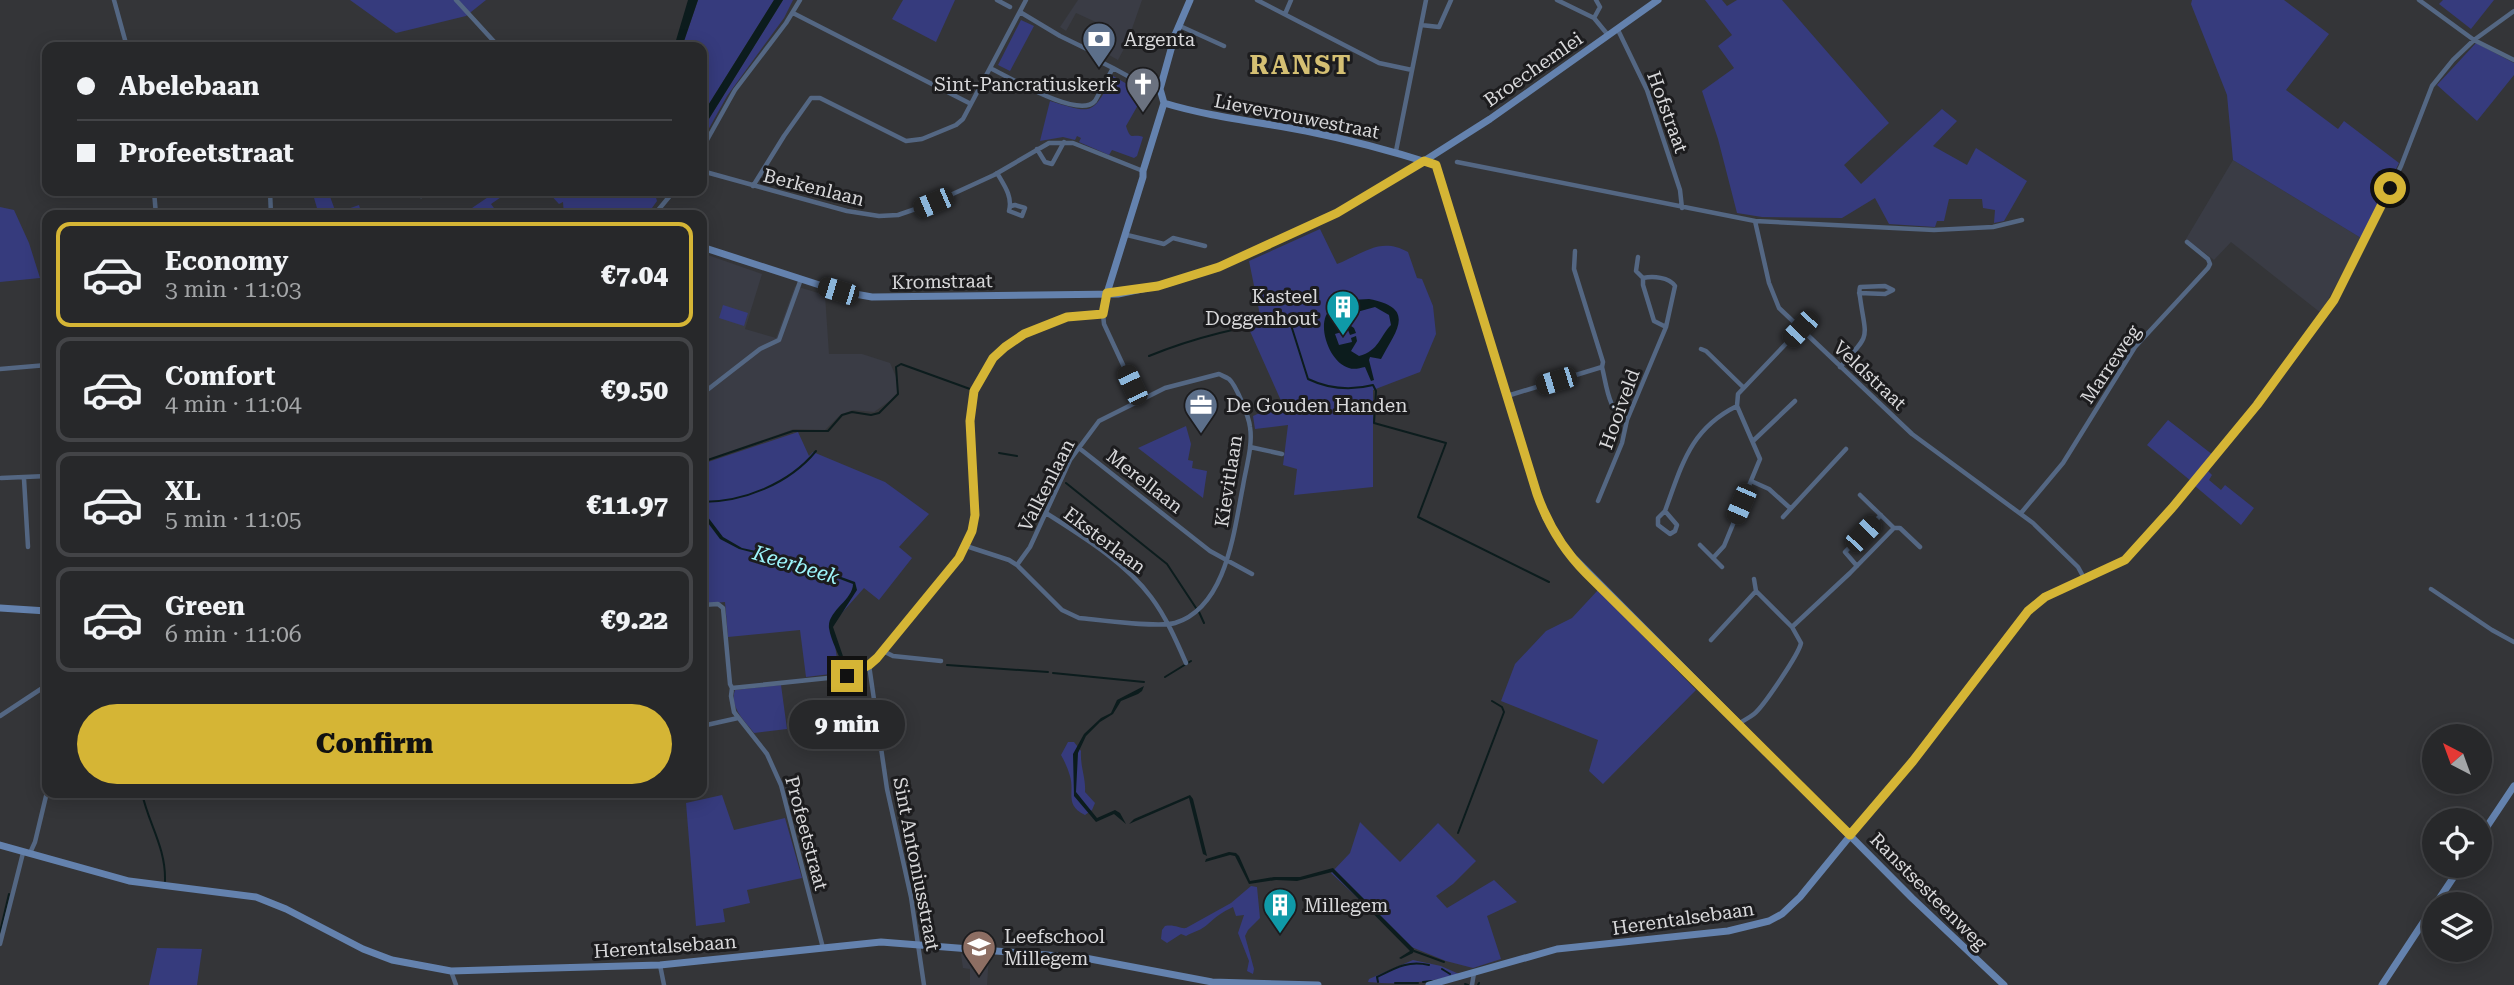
<!DOCTYPE html>
<meta charset="utf-8">
<style>
body{margin:0;font-family:"Roboto Serif",serif;background:#333436;color:#f1f3f6;height:100vh;display:flex;flex-direction:column;font-size:26px;white-space:nowrap}
*{box-sizing:border-box;margin:0}
p{font-size:23px;color:#a4a6a8}
.icon{flex:none;width:38px;height:38px;fill:none;stroke:currentColor;stroke-width:2;stroke-linecap:round;stroke-linejoin:round}
.map{position:relative;flex:1;overflow:hidden}
.drawer{position:absolute;left:42px;top:210px;width:665px;height:588px;display:flex;flex-direction:column;background:#27282a;border-radius:14px;box-shadow:0 4px 18px #0003,0 0 0 2px #434447}
.drawer>*{flex:none}
.hud{position:absolute;left:42px;top:42px;width:665px;height:154px;border-radius:14px;box-shadow:0 4px 18px #0003,0 0 0 2px #434447;display:grid;align-content:center;height:154px;padding:0 35px;background:#27282a}
.needle{width:46px;rotate:319deg}
.buttons{position:absolute;left:2422px;top:724px;display:grid;gap:14px}
.buttons a{display:grid;place-items:center;width:70px;height:70px;border-radius:50%;background:#27282a;box-shadow:0 4px 18px #0003,0 0 0 2px #434447;font-size:35px}
.end{position:absolute;width:32px;height:32px;margin:-16px;border:9px solid #d5b535;background:#111;box-shadow:0 0 0 4px #111}
.from{border-radius:50%}
.bubble{position:absolute;height:49px;border-radius:24px;background:#27282a;box-shadow:0 4px 18px #0003,0 0 0 2px #434447;font-size:23px;font-weight:800;line-height:49px;text-align:center}
.car{position:absolute;width:21px;height:42px;margin:-21px -10px;border-radius:9px;box-shadow:0 0 5px 2px #0007;background:linear-gradient(#222 24%,#8ab4d8 0 40%,#222 0 76%,#8ab4d8 0 86%,#222 0)}
.hud b{display:flex;align-items:center;gap:24px;height:66px;font-size:26px}
.hud b+b{border-top:2px solid #434447}
.hud i{width:18px;height:18px;background:#f1f3f6}
ul{padding:12px 0 0;list-style:none}
li{display:flex;align-items:center;gap:21px;height:105px;margin:0 14px 10px;padding:0 21px;border:4px solid #434447;border-radius:14px}
li div{flex:1}
li b{display:block;font-size:26px}
li em{font-style:normal;font-weight:800}
li.on{border-color:#d5b535}
li>.icon{width:63px;height:63px;stroke-width:1.5}
.button{display:flex;gap:14px;margin-top:auto;padding:14px 35px}
.button a{flex:1;height:80px;border-radius:42px;background:#d5b535;color:#111;font-size:28px;font-weight:800;line-height:80px;text-align:center}
.map>svg:first-child{display:block}
.built{fill:#3a3c45}
.green{fill:#363b7d}
.water{fill:#0c1c1d;fill-rule:evenodd}
.lines{fill:none;stroke-linecap:round;stroke-linejoin:round}
.stream{stroke:#0c1c1d;stroke-width:2}
.street{stroke:#546783;stroke-width:4.5}
.secondary{stroke:#6482ae;stroke-width:7}
.route{stroke:#d5b535;stroke-width:9}
.labels{text-anchor:middle;stroke-width:6;stroke-linejoin:round;paint-order:stroke}
.poi-label{font-size:19px;fill:#d8d8da;stroke:#1c1c1e;text-anchor:start}
.street-label{font-size:19px;fill:#d8d8da;stroke:#1c1c1e}
.water-label{font-size:21px;font-style:italic;fill:#9df5fb;stroke:#1c1c1e}
.district-label{font-size:26px;font-weight:bold;letter-spacing:2px;fill:#d5c073;stroke:#1c1c1e}
</style>
<div class="map">
<svg width="2514" height="985" viewBox="0 0 2514 985">
<rect width="100%" height="100%" fill="#343538"/>
<path class="built" d="M1078,0H1142L1127,43L1118,60L1100,50L1111,29L1076,13L1066,31L1060,27Z
M2233,160L2361,238L2321,313L2231,242L2214,260L2186,239Z
M702,253L762,274L745,329L776,338L795,286L825,295L829,354H862L890,363L897,379V393L891,400L874,412L853,410L840,415L825,430L794,429L702,461Z
M961,954L989,956L987,985H970V969L963,968Z"/>
<path class="green" d="M350,0H486L466,16L396,33Z
M698,0H774L702,115V47H682Z
M783,0H793L784,18L727,96L702,141V130Z
M903,0H955L936,42L892,19Z
M1705,0H1722L1727,6L1737,0H1782L1889,123L1844,165L1861,184L1942,109L1957,121L1933,146L1967,165L1976,148L2027,181L2004,221L1994,223L1995,210L1983,208L1982,199H1949L1944,221H1937L1935,227L1889,224L1875,198L1842,218L1762,217L1737,213L1718,139L1702,91L1734,68L1718,46L1732,35Z
M2192,0H2284L2329,34L2286,90L2338,129L2344,121L2399,163L2361,238L2233,160L2227,95L2191,4Z
M2443,0H2494L2471,29L2439,4Z
M1021,20L1034,26L1010,71L998,65Z
M2476,43L2514,63V75L2477,121L2437,85Z
M1113,76L1134,88L1132,92L1142,98L1126,126C1131,142 1132,133 1143,137L1137,156L1134,158L1112,150L1109,155L1079,142L1081,138L1077,136L1075,140L1063,137L1040,141L1050,101C1093,114 1092,116 1113,76Z
M312,191H328L336,213L359,205L362,215H319Z
M497,191H510L491,204L499,215H474L472,208Z
M547,191H654L657,201L647,215H564L563,202L559,204Z
M0,207L14,210L29,243L40,278L0,282Z
M1320,229L1337,264C1363,254 1380,236 1408,252L1417,278L1422,279L1433,306L1436,334L1420,372L1373,390V487L1294,495L1297,469L1283,465L1288,425L1255,429L1253,416L1282,403L1249,329L1262,325L1249,261Z
M723,305L748,313L744,326L719,318Z
M2168,420L2213,455L2191,481L2147,445Z
M1186,426L1191,444L1188,460L1193,461L1192,468L1207,471L1203,498L1138,448Z
M798,432L809,456L813,452L885,482L929,514L899,547L912,558L879,600L864,588L832,624L839,673L806,677L800,630L728,637L725,602L702,604V464Z
M2208,471L2212,475L2209,480L2221,490L2225,485L2254,508L2241,525L2195,486Z
M1598,590L1696,690L1603,784L1589,771L1598,740L1501,701L1515,664L1546,631L1572,618Z
M781,685L787,729L754,733C744,720 729,707 735,690Z
M1068,742H1074L1081,751C1080,767 1086,777 1085,792L1095,803L1092,810L1085,815C1064,805 1075,793 1070,776C1068,769 1065,762 1061,755Z
M722,795L734,830L785,818L802,878L747,890L750,903L723,909L725,922L696,926L686,803Z
M1360,822L1400,862L1438,823L1476,861L1453,884L1436,896L1447,908L1494,880L1517,902L1487,916L1501,959L1473,968L1446,961L1409,946L1331,873L1350,853Z
M1251,886L1257,887L1260,918L1248,930L1245,936L1254,969L1253,974L1247,971L1249,961L1238,933L1244,915L1236,916L1233,907C1222,912 1216,917 1208,924C1202,930 1193,932 1186,936L1181,934L1167,943L1161,939L1162,930L1165,926C1175,924 1180,929 1186,928L1231,903Z
M157,948L202,949L197,985H149Z
M1413,960L1441,966L1459,974C1428,983 1401,985 1368,982L1369,979Z"/>
<path class="water" d="M688,0H698L682,47H674Z
M774,0H783L702,130V115Z
M1369,299C1418,308 1395,332 1381,359L1370,357L1369,360L1374,380L1371,381L1365,367C1360,368 1354,370 1349,368C1329,363 1314,321 1332,308C1341,302 1358,299 1369,299ZM1375,307L1389,315L1391,325C1380,336 1379,351 1359,356L1351,351L1357,341L1356,336L1351,338L1352,342L1339,345L1335,334L1348,330L1350,335L1356,333L1354,328L1345,322L1346,315Z
M704,512L723,537L742,548L789,558L855,582L857,590L833,627L846,665L843,667C839,654 831,641 829,628C827,611 853,600 853,584L808,567L739,549L720,539L702,515Z
M1144,686L1142,691L1138,694L1121,701L1113,714L1100,722L1086,736L1078,753L1076,792L1097,818L1115,810L1120,813L1126,824L1114,814L1096,822L1074,796L1073,754L1084,734L1101,718L1111,713L1117,700Z
M1190,795L1193,799L1207,856L1203,854L1189,798L1129,824L1134,819Z
M1229,852L1236,853L1239,856L1250,881L1274,877H1300L1333,868L1414,949L1413,953L1401,959L1399,958L1410,951L1332,872L1297,881L1276,880L1249,884L1235,856L1230,855L1205,862L1206,859Z"/>
<g class="lines">
<path class="stream" d="M1149,356C1183,342 1256,319 1291,325L1308,379C1329,389 1350,391 1373,385L1376,391L1374,423L1446,443L1418,517L1549,582
M999,453L1017,456
M702,462L793,431H828L842,415L852,412L871,415L879,413L898,394L896,367L901,364L970,389
M1066,483L1167,564L1196,608
M702,502C743,502 789,484 816,451
M1199,612L1204,623
M947,665L1048,672
M1053,673L1144,682
M1165,677L1191,661
M142,793C148,823 166,847 165,881
M1458,833L1504,712L1502,707L1492,701
M0,932L9,894
M1414,951L1444,962
M1442,969L1450,974
M1378,982L1377,977C1395,968 1408,960 1429,965
M1423,982L1432,981
M1395,983H1418
M1465,984L1468,985
M1478,985L1479,983"/>
<path class="street" d="M114,0L127,47
M456,0L499,47
M997,0L1010,7
M1257,0L1379,63L1412,70
M1557,0L1594,18L1608,35
M2419,0L2474,40L2514,60
M1020,12L1060,36L1095,53L1103,63L1113,68L1135,80L1160,89
M793,13L971,104
M1285,14L1291,0
M1594,18L1600,7L1596,0
M1421,25L1439,27L1451,0
M1180,26L1224,46
M1618,30L1647,90L1680,190L1682,208
M990,68C1009,77 1079,120 1095,101L1113,68
M702,149L735,90L786,23L800,0
M1037,149L1045,162L1052,164L1064,142
M1396,151L1426,0
M1457,162L1755,221L1769,283L1779,308L1912,434L2033,523L2078,567L2084,578
M702,171L847,211L879,216L898,215L933,203L994,175L1049,143H1073L1143,171
M997,173C1004,185 1013,197 1009,211L1022,216L1025,208L1015,205L1011,206
M753,186L784,136L811,98H820L906,141L922,139L956,125L963,119L1026,0
M154,191L156,215
M270,191L271,215
M659,191L667,197
M421,196L433,192
M654,215L674,191
M1755,221L1934,230L1993,227L2022,220
M1127,235L1164,244L1173,238L1205,246
M1575,251L1574,269L1603,362L1602,367C1607,387 1608,411 1627,420
M1643,278V285L1654,321L1666,327
M1107,293L1103,314L1104,324L1137,395
M1701,349L1706,351L1743,387
M1840,367C1872,332 1866,341 1860,297C1859,293 1859,291 1860,287L1885,286L1893,290L1885,294L1859,293
M0,369L47,365
M702,394L760,349L779,340L801,279
M1507,396L1602,367
M1753,441L1795,401
M1250,447L1282,454
M1079,448L1210,551L1252,574
M1,478L47,476
M24,479L28,547
M1751,481L1769,489L1790,508
M1860,495L1894,528H1900L1920,547
M1598,501L1622,443L1627,420L1666,327L1675,286C1669,277 1653,276 1643,278L1636,271L1638,257
M1665,511L1677,525L1675,531L1670,534L1658,525V518L1665,511C1682,465 1690,429 1737,406
M1046,513C1082,536 1125,562 1151,597C1166,617 1176,640 1186,663
M2021,513L2063,463L2135,347L2208,268L2210,264L2208,259L2187,242
M1783,517L1846,449
M1700,545L1722,567
M966,546L1009,560L1017,565L1062,610L1079,618C1100,620 1158,628 1175,623C1227,607 1234,530 1243,486C1246,467 1253,446 1250,427C1249,417 1236,385 1229,379C1226,377 1223,376 1219,374L1165,388L1099,421L1070,460L1030,547L1017,565
M1713,558L1724,546L1760,459L1737,406L1738,394L1800,329
M1857,566L1845,552L1881,515
M2431,589L2492,630L2514,642
M702,605L718,604L723,608L730,684L732,688L731,696L734,712L767,754L781,785L823,948
M1792,627L1850,573L1894,528
M1711,640L1756,591
M883,651L893,656L941,661
M869,665L887,789L911,897L924,985
M732,688L847,676L869,665L877,658L959,558L972,531L975,515L970,421L974,392L989,365L999,352L1024,334L1067,317L1103,314
M0,716L47,685
M1740,723C1744,720 1749,718 1754,714C1763,707 1799,654 1801,643L1792,627L1756,591L1754,579
M702,726L738,718
M1850,836L1913,761L2028,611L2045,597L2125,560L2172,508L2242,424L2334,300L2401,166L2432,86L2453,60L2474,40L2514,11
M30,853L35,842L47,792
M0,944L23,853
M660,965L664,985
M451,971L456,985
M1472,985L1474,973"/>
<path class="secondary" d="M1164,103C1210,117 1259,122 1306,131C1351,140 1392,151 1436,165L1537,494L1546,518L1565,549L1912,898L2004,985
M1164,103L1160,89L1175,35L1190,0
M702,247L838,291L872,297L1118,294L1166,284L1219,267L1337,213L1424,161L1490,119L1658,0
M1107,293L1143,177V171L1164,103
M0,608L47,611
M2480,837L2514,786
M0,845L129,881L256,897L286,909L363,949L392,960L451,971L660,965L881,942L1085,958L1212,982L1318,985
M2435,905L2461,866
M1429,985L1557,949L1728,931L1769,921L1782,914L1800,897L1850,836
M2382,985L2434,906"/>
</g>
<g class="lines">
<path class="route" d="M847,676L869,665L877,658L959,558L972,531L975,515L970,421L974,391L993,358L1005,347L1024,334L1067,317L1103,314L1107,293L1158,286L1219,267L1337,213L1424,161L1436,165L1537,494C1548,525 1563,550 1586,573L1850,835L1913,761L2028,611L2045,597L2125,560L2172,508L2257,405L2334,300L2390,188"/>
</g>
<defs>
<g id="bank-pin" transform="scale(1.75)"><path d="M0 17L-7.5 6A9.5 9.5 0 1 1 7.5 6Z" fill="#5c6f8a" stroke="#1c1c1e"/><path d="M-6-4H6V4H-6ZM0-2.3a2.3 2.3 0 1 0 0 4.6a2.3 2.3 0 1 0 0-4.6Z" fill="#fff"/></g>
<g id="church-pin" transform="scale(1.75)"><path d="M0 17L-7.5 6A9.5 9.5 0 1 1 7.5 6Z" fill="#6b7280" stroke="#1c1c1e"/><path d="M-1.2-6h2.4v3.5h3.3v2.4h-3.3V6h-2.4V-.1h-3.3v-2.4h3.3Z" fill="#fff"/></g>
<g id="building-pin" transform="scale(1.75)"><path d="M0 17L-7.5 6A9.5 9.5 0 1 1 7.5 6Z" fill="#0f9aa8" stroke="#1c1c1e"/><path d="M-4-6H4V6H1V3H-1V6H-4ZM-2.5-4.3h1.7v1.8h-1.7ZM.8-4.3h1.7v1.8H.8ZM-2.5-1h1.7V.8h-1.7ZM.8-1h1.7V.8H.8Z" fill="#fff"/></g>
<g id="office-pin" transform="scale(1.75)"><path d="M0 17L-7.5 6A9.5 9.5 0 1 1 7.5 6Z" fill="#5c6f8a" stroke="#1c1c1e"/><path d="M-6-3h4V-5.5h4V-3h4V5H-6ZM-1-4.5V-3h2v-1.5ZM-6 0V1H6V0Z" fill="#fff"/></g>
<g id="school-pin" transform="scale(1.75)"><path d="M0 17L-7.5 6A9.5 9.5 0 1 1 7.5 6Z" fill="#8d6e63" stroke="#1c1c1e"/><path d="M0-5L7-2L0 1L-7-2ZM-4 1L0 2.5L4 1V4Q0 6-4 4Z" fill="#fff"/></g>
</defs>
<g fill-rule="evenodd">
<use href="#bank-pin" x="1099" y="39"/>
<use href="#church-pin" x="1143" y="84"/>
<use href="#building-pin" x="1343" y="307"/>
<use href="#office-pin" x="1201" y="405"/>
<use href="#building-pin" x="1280" y="905"/>
<use href="#school-pin" x="979" y="947"/>
</g>
<g class="labels">
<g class="poi-label">
<text x="1124" y="46">Argenta</text>
<text x="1118" y="91" text-anchor="end">Sint-Pancratiuskerk</text>
<text x="1318" y="303" text-anchor="end">Kasteel<tspan x="1318" dy="22">Doggenhout</tspan></text>
<text x="1226" y="412">De Gouden Handen</text>
<text x="1304" y="912">Millegem</text>
<text x="1004" y="943">Leefschool<tspan x="1004" dy="22">Millegem</tspan></text>
</g>
<g class="street-label">
<text transform="translate(1533 69) rotate(-35)" y="7">Broechemlei</text>
<text transform="translate(1668 112) rotate(70)" y="7">Hofstraat</text>
<text transform="translate(1297 116) rotate(11)" y="7">Lievevrouwestraat</text>
<text transform="translate(814 187) rotate(14)" y="7">Berkenlaan</text>
<text transform="translate(942 281) rotate(-1)" y="7">Kromstraat</text>
<text transform="translate(2110 364) rotate(-56)" y="7">Marreweg</text>
<text transform="translate(1870 375) rotate(43)" y="7">Veldstraat</text>
<text transform="translate(1619 409) rotate(-70)" y="7">Hooiveld</text>
<text transform="translate(1145 481) rotate(38)" y="7">Merellaan</text>
<text transform="translate(1228 481) rotate(-81)" y="7">Kievitlaan</text>
<text transform="translate(1046 485) rotate(-63)" y="7">Valkenlaan</text>
<text transform="translate(1105 540) rotate(37)" y="7">Eksterlaan</text>
<text transform="translate(807 833) rotate(75)" y="7">Profeetstraat</text>
<text transform="translate(917 864) rotate(79)" y="7">Sint Antoniusstraat</text>
<text transform="translate(1929 891) rotate(45)" y="7">Ranstsesteenweg</text>
<text transform="translate(1683 918) rotate(-8)" y="7">Herentalsebaan</text>
<text transform="translate(665 946) rotate(-4)" y="7">Herentalsebaan</text>
</g>
<g class="water-label">
<text transform="translate(796 565) rotate(17)" y="7">Keerbeek</text>
</g>
<g class="district-label">
<text x="1301" y="74">RANST</text>
</g>
</g>
</svg>
<div class="buttons">
<a><svg class="needle" viewBox="-14 -14 28 28"><path d="M0-13l5 13h-10z" fill="#e53935"/><path d="M0 13l5-13h-10z" fill="#a4a6a8"/></svg></a>
<a><svg class="icon" aria-label="locate" viewBox="0 0 24 24"><circle cx="12" cy="12" r="6"/><path d="M12 2v4M12 18v4M2 12h4M18 12h4"/></svg></a>
<a><svg class="icon" aria-label="layers" viewBox="0 0 24 24"><path d="M12 4l9 5-9 5-9-5zM3 14l9 5 9-5"/></svg></a>
</div>
<i class="end from" style="left:2390px;top:188px"></i>
<i class="end" style="left:847px;top:676px"></i>
<div class="bubble" style="left:789px;top:700px;width:116px">9 min</div>
<i class="car" style="left:933px;top:203px;rotate:247deg"></i>
<i class="car" style="left:838px;top:291px;rotate:287deg"></i>
<i class="car" style="left:1800px;top:329px;rotate:223deg"></i>
<i class="car" style="left:1556px;top:381px;rotate:253deg"></i>
<i class="car" style="left:1132px;top:385px;rotate:335deg"></i>
<i class="car" style="left:1741px;top:504px;rotate:203deg"></i>
<i class="car" style="left:1863px;top:534px;rotate:44deg"></i>
<div class="hud">
<b><i class="from"></i>Abelebaan</b>
<b><i></i>Profeetstraat</b>
</div>
<section class="drawer">
<ul>
<li class="on"><svg class="icon" aria-label="car" viewBox="0 0 24 24"><path d="M5 17H2v-5l4-1 3-4h7l3 4 3 1v5h-3M9 17h6M6 11h13"/><circle cx="7" cy="17" r="2"/><circle cx="17" cy="17" r="2"/></svg><div><b>Economy</b><p>3 min · 11:03</p></div><em>€7.04</em></li>
<li><svg class="icon" aria-label="car" viewBox="0 0 24 24"><path d="M5 17H2v-5l4-1 3-4h7l3 4 3 1v5h-3M9 17h6M6 11h13"/><circle cx="7" cy="17" r="2"/><circle cx="17" cy="17" r="2"/></svg><div><b>Comfort</b><p>4 min · 11:04</p></div><em>€9.50</em></li>
<li><svg class="icon" aria-label="car" viewBox="0 0 24 24"><path d="M5 17H2v-5l4-1 3-4h7l3 4 3 1v5h-3M9 17h6M6 11h13"/><circle cx="7" cy="17" r="2"/><circle cx="17" cy="17" r="2"/></svg><div><b>XL</b><p>5 min · 11:05</p></div><em>€11.97</em></li>
<li><svg class="icon" aria-label="car" viewBox="0 0 24 24"><path d="M5 17H2v-5l4-1 3-4h7l3 4 3 1v5h-3M9 17h6M6 11h13"/><circle cx="7" cy="17" r="2"/><circle cx="17" cy="17" r="2"/></svg><div><b>Green</b><p>6 min · 11:06</p></div><em>€9.22</em></li>
</ul>
<div class="button"><a>Confirm</a></div>
</section>
</div>
